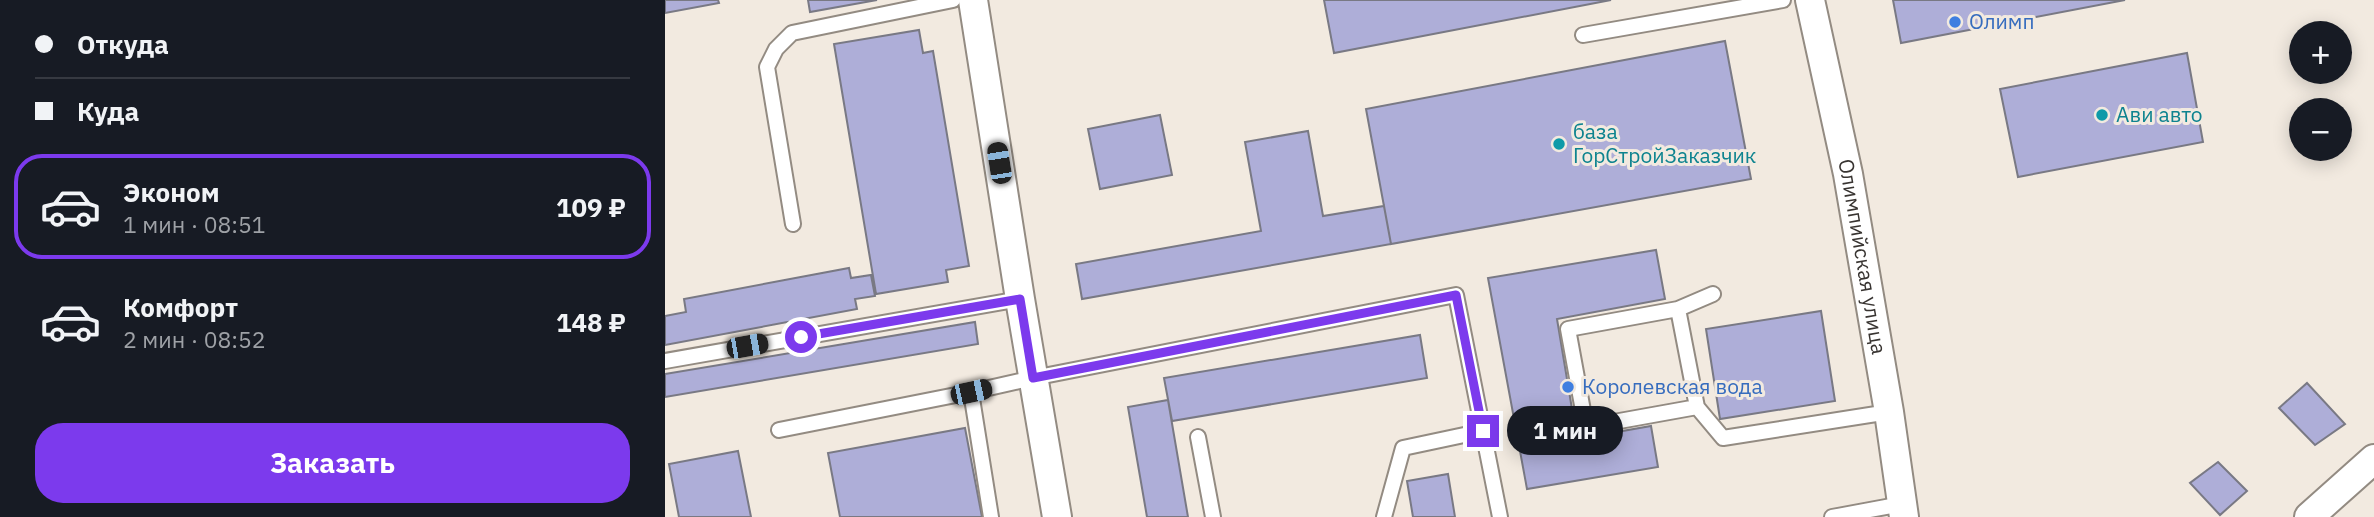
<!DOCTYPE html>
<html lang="ru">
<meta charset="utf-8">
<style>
body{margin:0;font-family:"IBM Plex Sans",sans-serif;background:#20242c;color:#f1f3f6;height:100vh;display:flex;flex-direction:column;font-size:26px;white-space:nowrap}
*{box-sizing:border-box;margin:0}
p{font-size:23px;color:#9ea1a6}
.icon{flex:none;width:38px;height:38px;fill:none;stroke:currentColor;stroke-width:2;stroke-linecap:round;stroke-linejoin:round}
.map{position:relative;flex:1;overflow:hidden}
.panel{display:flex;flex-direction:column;background:#171b24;width:665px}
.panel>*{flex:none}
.hud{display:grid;align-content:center;height:154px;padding:0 35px;background:#171b24}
.controls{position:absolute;left:1624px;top:21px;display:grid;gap:14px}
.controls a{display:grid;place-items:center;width:63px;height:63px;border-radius:50%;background:#171b24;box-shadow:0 4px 18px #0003;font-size:35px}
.end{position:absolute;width:32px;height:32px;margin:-16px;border:9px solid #7c3aed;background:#fff;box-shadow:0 0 0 4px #fff}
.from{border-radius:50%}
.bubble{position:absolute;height:49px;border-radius:24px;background:#171b24;box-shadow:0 4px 18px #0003;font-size:23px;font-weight:800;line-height:49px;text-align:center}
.car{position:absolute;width:21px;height:42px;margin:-21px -10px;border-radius:9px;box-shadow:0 0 5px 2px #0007;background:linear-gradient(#222 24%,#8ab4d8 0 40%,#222 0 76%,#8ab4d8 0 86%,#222 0)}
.hud b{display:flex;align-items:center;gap:24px;height:66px;font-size:26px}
.hud b+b{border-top:2px solid #363941}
.hud i{width:18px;height:18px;background:#f1f3f6}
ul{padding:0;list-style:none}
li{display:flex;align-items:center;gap:21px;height:105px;margin:0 14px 10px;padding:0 21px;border:4px solid transparent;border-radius:28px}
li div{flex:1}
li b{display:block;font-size:26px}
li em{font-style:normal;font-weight:800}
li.selected{border-color:#7c3aed}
li>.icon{width:63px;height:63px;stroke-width:1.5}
.primary-button{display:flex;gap:14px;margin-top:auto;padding:14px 35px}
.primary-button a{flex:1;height:80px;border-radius:28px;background:#7c3aed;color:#fff;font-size:28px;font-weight:800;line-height:80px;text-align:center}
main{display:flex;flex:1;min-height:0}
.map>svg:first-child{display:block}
.building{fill:#aeaed8;stroke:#797984;stroke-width:2}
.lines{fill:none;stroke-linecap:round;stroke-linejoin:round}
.lane-casing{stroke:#938b82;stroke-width:18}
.street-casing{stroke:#938b82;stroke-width:32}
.lane{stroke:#fff;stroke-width:14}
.street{stroke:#fff;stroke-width:28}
.route{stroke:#7c3aed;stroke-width:9}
.shop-dot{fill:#3f7fe0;stroke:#f2eae0;stroke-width:2.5}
.culture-dot{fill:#0f9aa8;stroke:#f2eae0;stroke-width:2.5}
.labels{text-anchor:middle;stroke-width:6;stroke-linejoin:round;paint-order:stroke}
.shop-label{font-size:21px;fill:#366cbe;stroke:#f2eae0;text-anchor:start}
.culture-label{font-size:21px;fill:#0d838f;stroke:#f2eae0;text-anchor:start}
.street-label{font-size:21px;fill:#383431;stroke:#f2eae0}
</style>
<main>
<section class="panel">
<div class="hud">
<b><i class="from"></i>Откуда</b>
<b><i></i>Куда</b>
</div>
<ul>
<li class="selected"><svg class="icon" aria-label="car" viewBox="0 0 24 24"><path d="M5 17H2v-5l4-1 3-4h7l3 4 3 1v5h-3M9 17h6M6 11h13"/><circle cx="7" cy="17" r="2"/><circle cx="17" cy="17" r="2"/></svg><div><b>Эконом</b><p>1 мин · 08:51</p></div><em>109 ₽</em></li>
<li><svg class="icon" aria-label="car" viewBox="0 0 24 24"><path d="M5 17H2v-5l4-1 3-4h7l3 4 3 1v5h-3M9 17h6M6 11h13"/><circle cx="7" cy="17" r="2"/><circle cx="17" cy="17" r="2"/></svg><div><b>Комфорт</b><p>2 мин · 08:52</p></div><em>148 ₽</em></li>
</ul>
<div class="primary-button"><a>Заказать</a></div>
</section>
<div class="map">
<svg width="1709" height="517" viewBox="0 0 1709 517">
<rect width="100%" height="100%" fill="#f2eae0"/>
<path class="building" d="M0,0H53L54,3L0,13Z
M143,0H212L145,12Z
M659,0H946L669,53Z
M1228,0H1460L1236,43Z
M254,30L258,53L268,51L304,266L281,270L283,282L211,294L169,44Z
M1060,41L1086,179L726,244L701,109Z
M1522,53L1538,142L1353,177L1335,89Z
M495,115L507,175L435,189L423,129Z
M643,131L658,216L719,206L726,244L417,299L411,264L596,231L580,142Z
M991,250L1000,299L892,319L912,439L986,426L993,467L862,489L823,278Z
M184,268L186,278L206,275L210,296L190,299L192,309L0,345V316L21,312L19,299Z
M1156,311L1170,401L1055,419L1041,329Z
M310,322L313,344L0,397V374Z
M755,335L762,378L507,421L499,378Z
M1642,383L1680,424L1650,445L1614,408Z
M503,400L523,517H482L463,407Z
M300,428L317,517H175L163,453Z
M73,451L86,517H14L4,464Z
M1553,462L1582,491L1555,515L1525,483Z
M783,474L790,517H748L742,481Z"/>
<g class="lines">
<g class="lane-casing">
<path id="lane" d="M918,35L1118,0
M128,224L102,67L111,49L127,33L288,0
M1013,309L1032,407L921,427L903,329Z
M1013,309L1048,294
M0,361L355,299
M1032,407L1058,438L1224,412
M114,430L306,392
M533,437L548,517
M326,517L306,392L368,378L791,295L835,517
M719,517L738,448L818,431
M1167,517L1237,504"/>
</g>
<g class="street-casing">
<g id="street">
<path d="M308,0L355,299L392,517"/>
<path id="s1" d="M1145,0L1183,174L1224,412L1239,517"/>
<path d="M1644,517L1709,459"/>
</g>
</g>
<use href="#lane" class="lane"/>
<use href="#street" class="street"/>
</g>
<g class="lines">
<path class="route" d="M136,337L355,299L368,378L791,295L818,431"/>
</g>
<g class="shop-dot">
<circle cx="1290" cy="22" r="7"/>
<circle cx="903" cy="387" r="7"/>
</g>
<g class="culture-dot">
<circle cx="1437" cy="115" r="7"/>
<circle cx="894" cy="144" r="7"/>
</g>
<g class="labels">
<g class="shop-label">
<text x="1304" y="29">Олимп</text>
<text x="917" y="394">Королевская вода</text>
</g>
<g class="culture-label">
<text x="1451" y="122">Ави авто</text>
<text x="908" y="139">база<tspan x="908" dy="24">ГорСтройЗаказчик</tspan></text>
</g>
<g class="street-label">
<text dy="7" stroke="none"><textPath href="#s1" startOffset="262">Олимпийская улица</textPath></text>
</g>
</g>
</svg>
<div class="controls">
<a>+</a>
<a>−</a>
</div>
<i class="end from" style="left:136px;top:337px"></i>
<i class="end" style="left:818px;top:431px"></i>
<div class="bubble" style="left:842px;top:406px;width:116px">1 мин</div>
<i class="car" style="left:334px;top:163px;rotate:351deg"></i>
<i class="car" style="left:82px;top:346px;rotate:80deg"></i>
<i class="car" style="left:306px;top:392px;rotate:78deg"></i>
</div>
</main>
